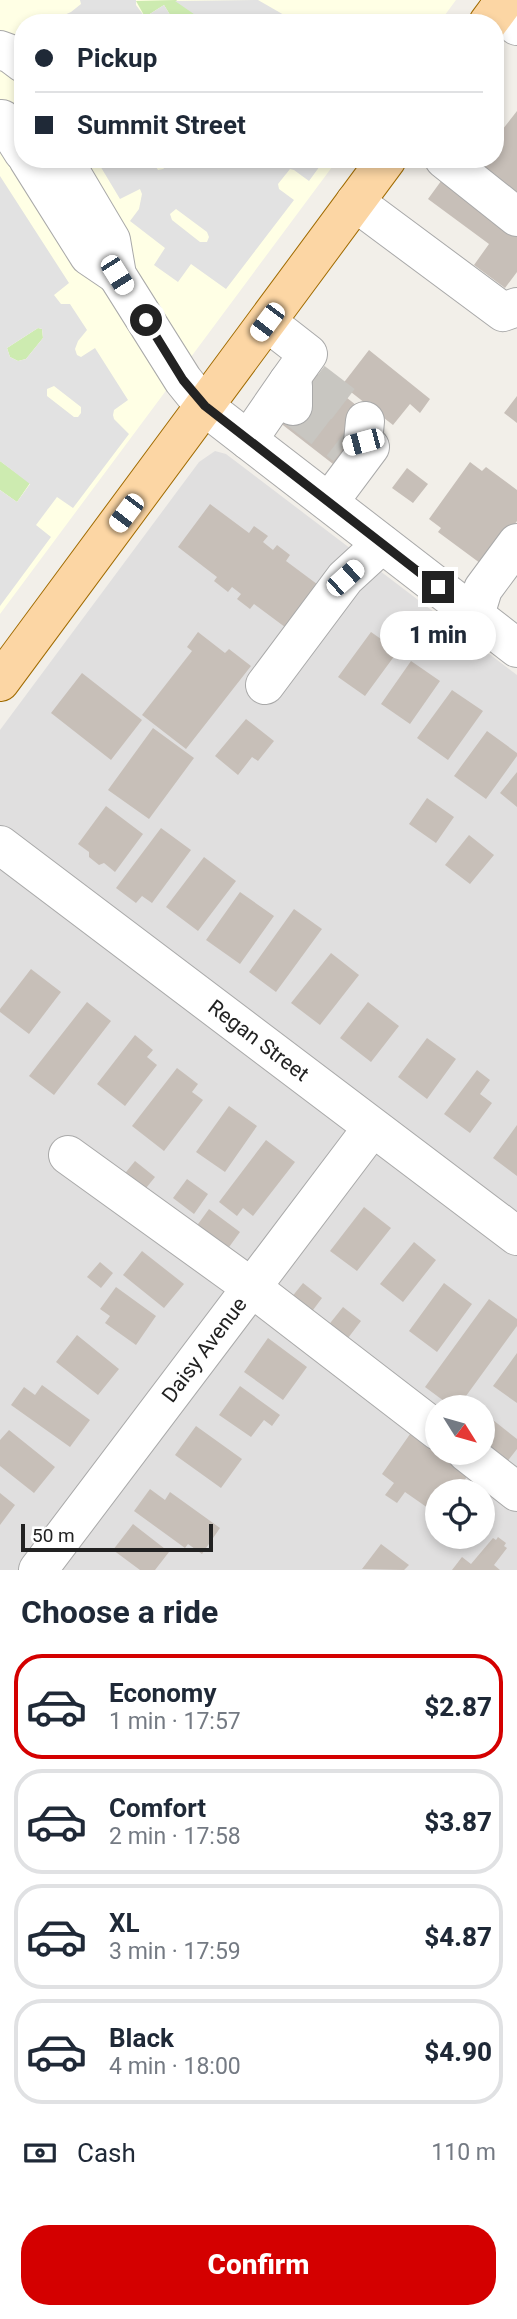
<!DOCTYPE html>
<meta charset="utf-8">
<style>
body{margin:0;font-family:Roboto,sans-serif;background:#f2f2f3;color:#1f2937;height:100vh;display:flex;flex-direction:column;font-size:26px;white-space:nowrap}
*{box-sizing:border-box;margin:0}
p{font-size:23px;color:#747a83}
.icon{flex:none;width:38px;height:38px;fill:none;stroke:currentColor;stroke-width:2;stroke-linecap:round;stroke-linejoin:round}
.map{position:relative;height:1570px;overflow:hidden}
.panel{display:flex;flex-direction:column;background:#fff;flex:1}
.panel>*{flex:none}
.guide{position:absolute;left:14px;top:14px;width:490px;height:154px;border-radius:28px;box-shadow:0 4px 10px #0003;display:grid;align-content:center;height:154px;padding:0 21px;background:#fff}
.needle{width:46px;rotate:127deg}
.buttons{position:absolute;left:425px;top:1395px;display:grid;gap:14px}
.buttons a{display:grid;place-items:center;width:70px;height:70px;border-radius:50%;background:#fff;box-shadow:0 4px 10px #0003;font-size:35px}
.scale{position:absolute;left:21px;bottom:18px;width:192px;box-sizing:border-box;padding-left:7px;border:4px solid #222;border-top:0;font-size:19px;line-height:24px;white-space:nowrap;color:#222;-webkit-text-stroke:5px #fff;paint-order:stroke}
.end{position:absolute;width:32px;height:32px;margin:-16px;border:9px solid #222;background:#fff;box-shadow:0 0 0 4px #fff}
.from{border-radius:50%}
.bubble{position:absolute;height:49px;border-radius:24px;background:#fff;box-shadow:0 4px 10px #0003;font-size:23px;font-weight:800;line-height:49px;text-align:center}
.car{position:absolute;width:21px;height:42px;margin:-21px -10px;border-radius:9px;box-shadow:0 0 5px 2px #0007;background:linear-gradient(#fff 24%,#345 0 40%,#fff 0 76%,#345 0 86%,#fff 0)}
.guide b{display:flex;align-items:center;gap:24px;height:66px;font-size:26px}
.guide b+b{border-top:2px solid #e0e1e3}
.guide i{width:18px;height:18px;background:#1f2937}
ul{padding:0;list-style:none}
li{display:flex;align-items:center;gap:21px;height:105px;margin:0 14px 10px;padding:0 7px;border:4px solid #e0e1e3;border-radius:28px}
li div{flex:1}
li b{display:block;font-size:26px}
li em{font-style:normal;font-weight:800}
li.selected{border-color:#d40000}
li>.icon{width:63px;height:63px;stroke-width:1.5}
h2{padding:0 21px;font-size:32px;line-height:84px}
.pay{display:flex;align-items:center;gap:18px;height:77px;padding:0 21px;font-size:26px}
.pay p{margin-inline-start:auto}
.button{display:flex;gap:14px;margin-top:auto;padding:14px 21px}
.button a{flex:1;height:80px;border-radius:28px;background:#d40000;color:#fff;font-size:28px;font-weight:800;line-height:80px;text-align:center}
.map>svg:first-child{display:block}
.residential{fill:#e0dfdf;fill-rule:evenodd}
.education{fill:#ffffe5}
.grass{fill:#cdebb0}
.parking{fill:#e2e2e2;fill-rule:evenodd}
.building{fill:#c7bfb8}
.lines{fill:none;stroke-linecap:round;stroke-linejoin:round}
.minor-tunnel{stroke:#c8c6c1;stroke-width:38;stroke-dasharray:38 19;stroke-linecap:butt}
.minor-casing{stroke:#a9a9a9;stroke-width:40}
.major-casing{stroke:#a06b00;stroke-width:40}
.minor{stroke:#fff;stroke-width:38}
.major{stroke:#fcd6a4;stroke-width:38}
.route{stroke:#222;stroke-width:9}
.labels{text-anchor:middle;stroke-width:7;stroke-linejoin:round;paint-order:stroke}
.street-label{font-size:21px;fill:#222;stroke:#fff}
</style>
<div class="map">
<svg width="517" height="1570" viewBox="0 0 517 1570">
<rect width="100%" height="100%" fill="#f2efe9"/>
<path class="residential" d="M215,451L226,454L517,675V1570H0V730L199,462ZM438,1407H483V1452H438ZM438,1491H483V1536H438Z"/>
<path class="education" d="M0,0H456L439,23H23V159H338L0,614Z"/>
<path class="grass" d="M176,0L207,23H175L164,5L145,17L136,1Z
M38,328L42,329L43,338L26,359L18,361L10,357L7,348Z
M0,461L30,483L17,502L0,490Z"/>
<path class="parking" d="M80,0H136V5L145,17L164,5L175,23H116V19L110,16L98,23H46L71,12L81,4Z
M258,0L298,23H207L175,1Z
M96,159H151L158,170L163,169L176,159H325L309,181L294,170L290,169L278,184L279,189L294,200L226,289L191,264L178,282L154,265L165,248L130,221L139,209L142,194L140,189L120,199ZM176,209L207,232L209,237L207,242H200L172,220L170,214Z
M0,176L69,283L54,295L61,304H70L87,330L78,341L75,349L77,355L81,357L95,348L128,400L114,410L113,415L114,419L129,434L73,508L57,497L36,525L51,537L0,606V490L17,502L30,484L0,461ZM38,328L42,329L43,338L26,359L18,361L10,357L7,348ZM54,386L81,407V413L78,417H74L47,396V389Z"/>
<path class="building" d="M517,111V201L473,168L480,159H495V139Z
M444,177L517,231V272L505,288L474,265L489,244L428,199Z
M369,350L430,399L420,413L410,404L393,425L342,385Z
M317,374L371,417L333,464L279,422Z
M517,396V423L504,413Z
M470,462L482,471L486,467L517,490V521L484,566L438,532L441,528L429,519Z
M407,468L428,484L413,503L392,488Z
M210,504L249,533L254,526L268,536L263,542L273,550L277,545L290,555L286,561L325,590L293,633L254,604L250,609L237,599L241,594L232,587L228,592L214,581L217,577L178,547Z
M198,632L225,653L229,649L251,666L186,749L142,715L192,651L187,647Z
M371,632L398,651L365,696L338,677Z
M411,661L440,681L410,724L381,704Z
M82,673L142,720L111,760L51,713Z
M452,690L483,711L448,760L417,738Z
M246,719L274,741L258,761L252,757L238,775L215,756Z
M153,728L194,758L149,819L108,790Z
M487,731L517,753V756L486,799L454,776Z
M517,772V807L500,793Z
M427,798L454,817L436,843L409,824Z
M106,806L143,834L115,872L104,863L99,865L89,857V852L78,844Z
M161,828L191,850L152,903L142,896L136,903L116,888Z
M469,835L494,855L470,884L445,865Z
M204,857L236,881L198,931L166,907Z
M240,892L274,916L240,964L206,940Z
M294,909L322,929L276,992L249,972Z
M331,953L359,975L320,1025L291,1003Z
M31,969L61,992L29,1034L0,1012V1009Z
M87,1002L111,1021L54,1095L29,1076Z
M368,1002L399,1026L371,1062L340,1038Z
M135,1035L153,1050L147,1057L157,1065L125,1106L97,1084Z
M427,1038L456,1059L427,1099L398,1077Z
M177,1068L198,1084L192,1092L203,1100L164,1151L132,1126Z
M477,1070L490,1080L480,1094L492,1103L470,1133L444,1114Z
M229,1106L257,1126L225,1172L196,1152Z
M517,1125V1176L493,1158Z
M266,1140L295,1162L253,1216L243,1208L237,1216L219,1202Z
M135,1161L155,1177L138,1198L118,1182Z
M187,1179L208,1194L194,1214L173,1198Z
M364,1207L391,1228L357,1271L330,1251Z
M209,1209L240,1232L224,1254L193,1231Z
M414,1242L436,1260L403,1302L380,1284Z
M142,1251L184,1284L164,1308L123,1275Z
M100,1262L113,1273L101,1288L87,1277Z
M303,1283L322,1298L307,1318L287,1303Z
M444,1283L472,1304L437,1352L409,1331Z
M116,1287L156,1316L136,1345L105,1323L110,1316L100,1309Z
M489,1299L517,1319V1326L458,1407H452L425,1387Z
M343,1307L361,1321L345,1342L327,1327Z
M77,1335L119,1369L98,1395L56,1362Z
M268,1338L307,1367L283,1400L244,1372Z
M517,1353V1403L493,1386Z
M42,1385L90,1420L70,1447L11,1405L24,1387L35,1395Z
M240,1386L280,1415L272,1426L264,1420L251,1437L219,1415Z
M493,1420L517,1439V1449L506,1463L483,1444V1432Z
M196,1426L242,1459L221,1488L175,1455Z
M415,1427L438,1443V1452H451L473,1468L457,1491H438V1515L405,1492L397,1503L385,1495L394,1483L382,1474Z
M9,1430L55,1467L34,1493L0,1466V1440Z
M150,1489L165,1500L170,1492L220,1528L202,1554L188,1544L185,1548L134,1511Z
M0,1493L15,1505L0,1525Z
M133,1524L169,1552L155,1570H140L113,1550Z
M498,1537L506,1543L504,1546L507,1548L494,1565L500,1570H452L462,1557L471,1564L493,1538L496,1540Z
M381,1544L409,1565L404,1570L362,1569Z"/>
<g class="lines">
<path class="minor-tunnel" d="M313,381L365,421
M293,406L345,446"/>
<g class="minor-casing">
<g id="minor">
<path d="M497,11L517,26"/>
<path d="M0,50L11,54L23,63"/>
<path d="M2,119L23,152"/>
<path d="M28,159L89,256L117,275"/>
<path d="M63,159L111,240L117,275L183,380L204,406L517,648"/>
<path d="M444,159L517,217"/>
<path d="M355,202L503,312L517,307"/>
<path d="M267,322L308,354L288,382"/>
<path d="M248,440L288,382L293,386V406"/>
<path d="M329,502L370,447L363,442L365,421"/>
<path d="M475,615L483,589L517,543"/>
<path d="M265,685L345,578L382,544"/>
<path id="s1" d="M0,845L517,1236"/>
<path d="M68,1155L251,1287L438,1431"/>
<path d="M466,1452L517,1492"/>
<path id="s2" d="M38,1570L372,1128"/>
</g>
</g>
<g class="major-casing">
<path id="major" d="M488,23L505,0
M0,682L387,159"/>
</g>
<use href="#minor" class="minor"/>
<use href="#major" class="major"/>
</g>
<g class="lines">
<path class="route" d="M146,320L183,380L205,406L438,587"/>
</g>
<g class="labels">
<g class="street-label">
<text dy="7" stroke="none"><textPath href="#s1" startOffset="324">Regan Street</textPath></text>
<text dy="7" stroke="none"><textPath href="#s2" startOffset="276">Daisy Avenue</textPath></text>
</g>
</g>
</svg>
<div class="buttons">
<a><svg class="needle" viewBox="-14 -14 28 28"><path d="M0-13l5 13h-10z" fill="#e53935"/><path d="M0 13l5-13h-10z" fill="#747a83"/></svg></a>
<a><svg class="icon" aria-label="locate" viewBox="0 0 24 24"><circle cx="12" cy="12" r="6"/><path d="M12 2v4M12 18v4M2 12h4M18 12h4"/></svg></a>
</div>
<div class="scale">50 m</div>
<i class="end from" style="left:146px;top:320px"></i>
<i class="end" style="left:438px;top:587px"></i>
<div class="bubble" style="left:380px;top:611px;width:116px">1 min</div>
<i class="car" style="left:117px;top:275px;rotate:148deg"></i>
<i class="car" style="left:267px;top:322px;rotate:217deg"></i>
<i class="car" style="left:363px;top:442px;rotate:255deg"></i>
<i class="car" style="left:126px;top:513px;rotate:217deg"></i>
<i class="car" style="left:345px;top:578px;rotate:48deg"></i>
<div class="guide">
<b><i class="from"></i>Pickup</b>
<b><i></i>Summit Street</b>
</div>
</div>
<section class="panel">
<h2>Choose a ride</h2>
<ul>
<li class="selected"><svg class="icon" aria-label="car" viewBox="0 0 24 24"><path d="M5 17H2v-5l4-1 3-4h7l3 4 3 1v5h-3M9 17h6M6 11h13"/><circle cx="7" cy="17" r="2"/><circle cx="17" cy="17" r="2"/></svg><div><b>Economy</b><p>1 min · 17:57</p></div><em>$2.87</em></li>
<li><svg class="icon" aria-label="car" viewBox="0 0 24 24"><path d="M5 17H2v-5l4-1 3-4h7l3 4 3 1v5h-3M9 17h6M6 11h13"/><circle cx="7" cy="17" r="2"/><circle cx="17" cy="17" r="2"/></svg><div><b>Comfort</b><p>2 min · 17:58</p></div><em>$3.87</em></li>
<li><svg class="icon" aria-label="car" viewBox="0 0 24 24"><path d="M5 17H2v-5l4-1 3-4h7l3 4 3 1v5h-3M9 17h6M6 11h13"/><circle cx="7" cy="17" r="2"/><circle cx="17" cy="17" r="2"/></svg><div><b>XL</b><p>3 min · 17:59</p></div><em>$4.87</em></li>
<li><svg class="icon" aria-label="car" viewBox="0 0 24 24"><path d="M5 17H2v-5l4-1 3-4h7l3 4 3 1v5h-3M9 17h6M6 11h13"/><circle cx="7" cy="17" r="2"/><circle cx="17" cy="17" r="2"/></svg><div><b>Black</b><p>4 min · 18:00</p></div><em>$4.90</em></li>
</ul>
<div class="pay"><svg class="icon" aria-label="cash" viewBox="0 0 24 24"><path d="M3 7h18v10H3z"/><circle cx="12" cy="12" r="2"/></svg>Cash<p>110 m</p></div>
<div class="button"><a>Confirm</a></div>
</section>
